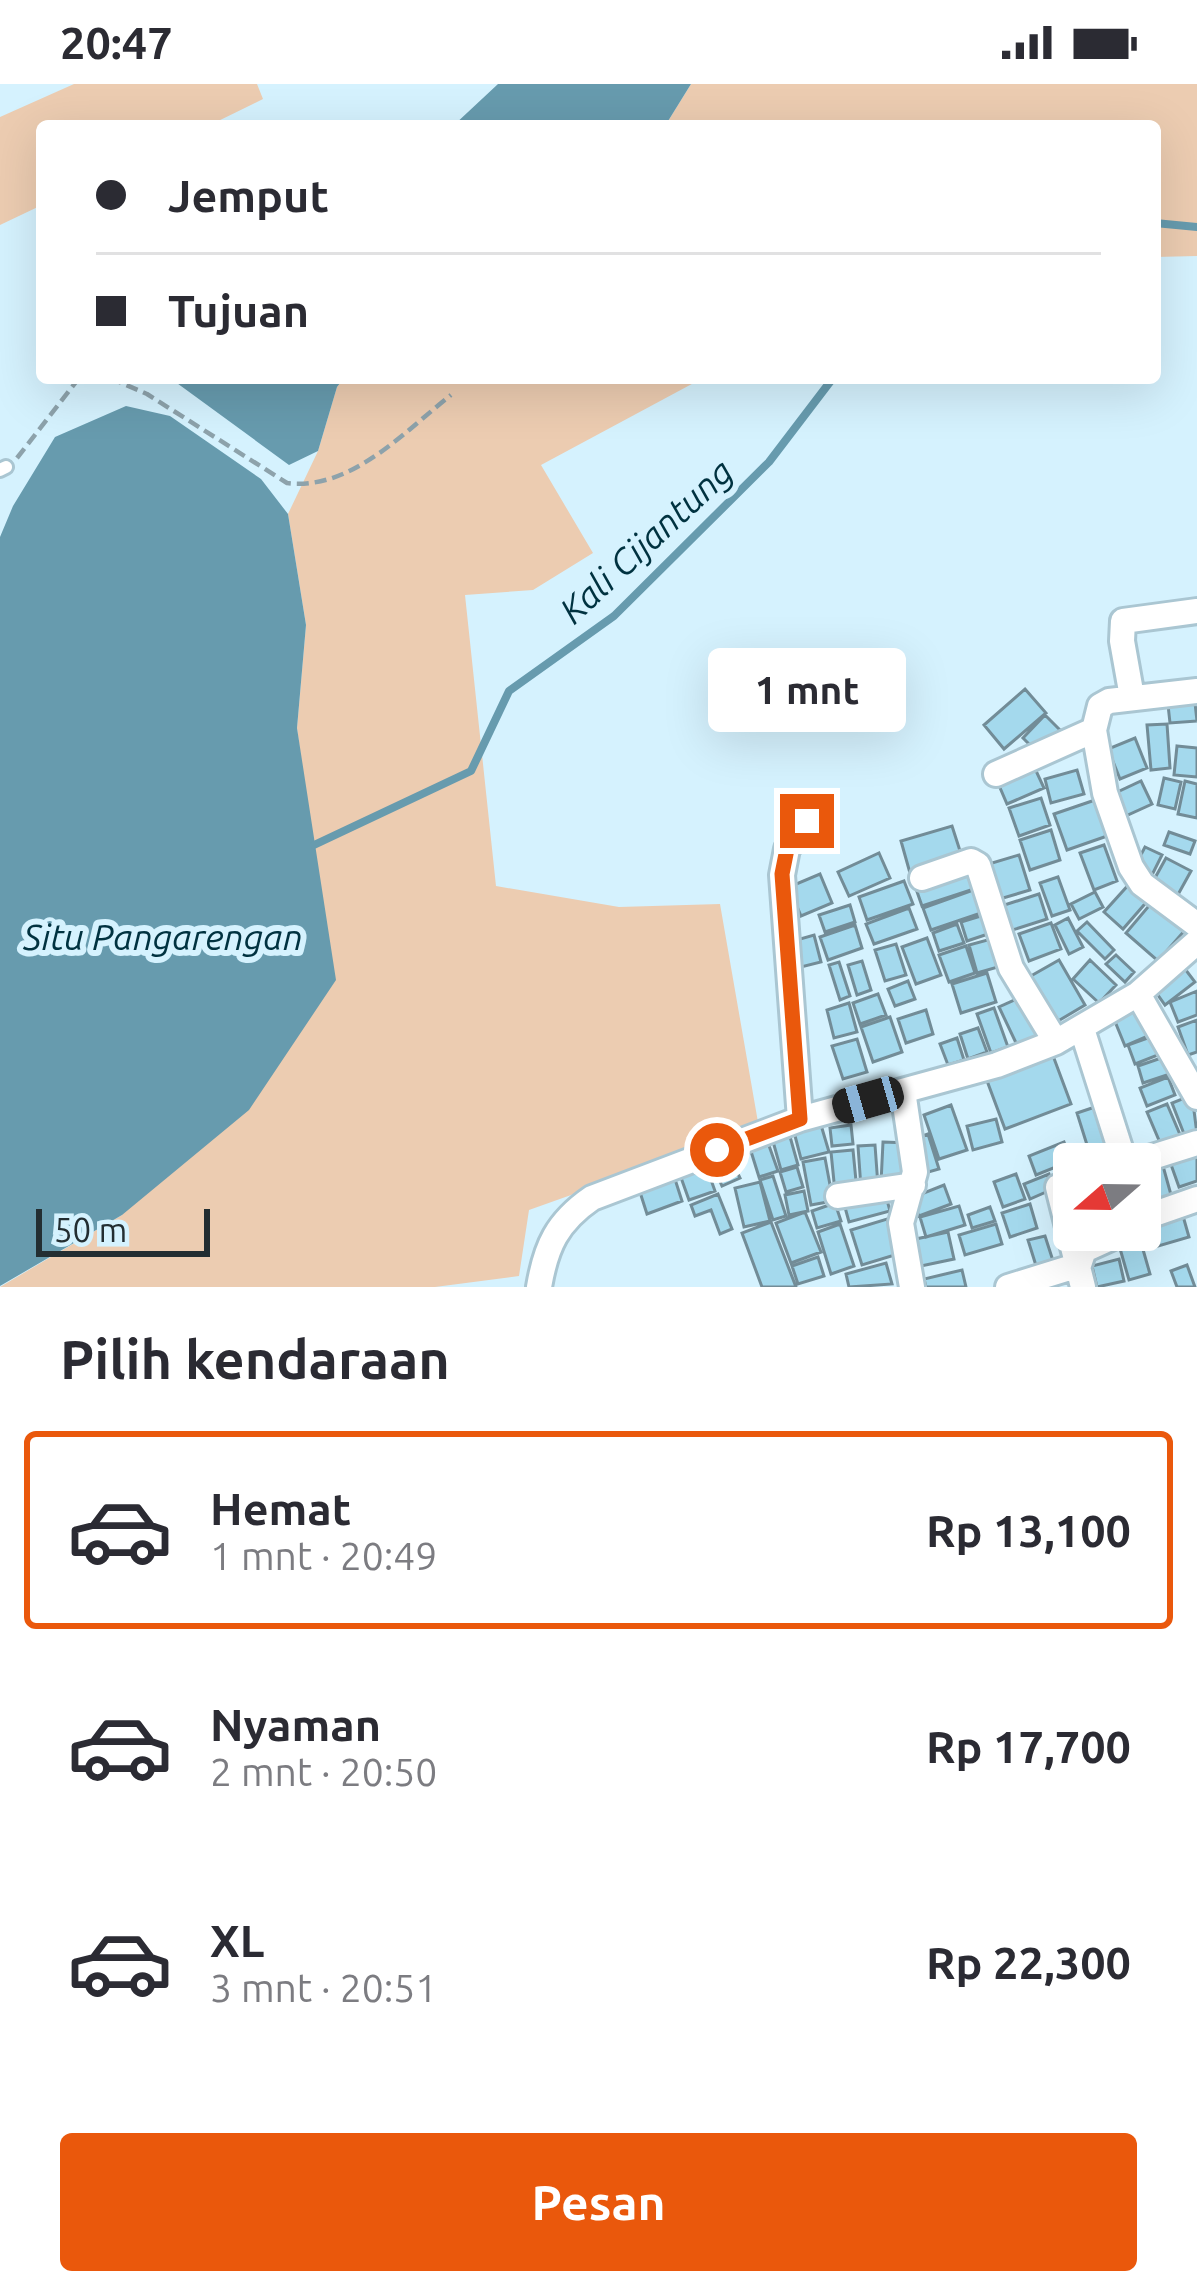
<!DOCTYPE html>
<html lang="id">
<meta charset="utf-8">
<style>
body{margin:0;font-family:Ubuntu,sans-serif;background:#f7f7f7;color:#2b2b33;height:100vh;display:flex;flex-direction:column;font-size:45px;white-space:nowrap}
*{box-sizing:border-box;margin:0}
p{font-size:39px;color:#7c7c81}
.icon{flex:none;width:66px;height:66px;fill:none;stroke:currentColor;stroke-width:2;stroke-linecap:round;stroke-linejoin:round}
.map{position:relative;height:1203px;overflow:hidden}
.panel{display:flex;flex-direction:column;background:#fff;flex:1}
.panel>*{flex:none}
.top-card{position:absolute;left:36px;top:36px;width:1125px;height:264px;border-radius:12px;box-shadow:0 12px 48px #0002;display:grid;align-content:center;height:264px;padding:0 60px;background:#fff}
.needle{width:78px;rotate:250deg}
.controls{position:absolute;left:1053px;top:1059px;display:grid;gap:24px}
.controls a{display:grid;place-items:center;width:108px;height:108px;border-radius:12px;background:#fff;box-shadow:0 12px 48px #0002;font-size:60px}
.scale{position:absolute;left:36px;bottom:30px;width:174px;box-sizing:border-box;padding-left:12px;border:6px solid #232e32;border-top:0;font-size:33px;line-height:42px;white-space:nowrap;color:#232e32;-webkit-text-stroke:9px #d5f2fe;paint-order:stroke}
.end{position:absolute;width:54px;height:54px;margin:-27px;border:15px solid #ea580c;background:#fff;box-shadow:0 0 0 6px #fff}
.from{border-radius:50%}
.bubble{position:absolute;height:84px;border-radius:12px;background:#fff;box-shadow:0 12px 48px #0002;font-size:39px;font-weight:600;line-height:84px;text-align:center}
.car{position:absolute;width:36px;height:72px;margin:-36px -18px;border-radius:15px;box-shadow:0 0 9px 3px #0007;background:linear-gradient(#222 24%,#8ab4d8 0 40%,#222 0 76%,#8ab4d8 0 86%,#222 0)}
.top-card b{display:flex;align-items:center;gap:42px;height:114px;font-size:45px}
.top-card b+b{border-top:3px solid #e1e1e2}
.top-card i{width:30px;height:30px;background:#2b2b33}
ul{padding:0;list-style:none}
li{display:flex;align-items:center;gap:36px;height:198px;margin:0 24px 18px;padding:0 36px;border:6px solid transparent;border-radius:12px}
li div{flex:1}
li b{display:block;font-size:45px}
li em{font-style:normal;font-weight:600}
li.selected{border-color:#ea580c}
li>.icon{width:108px;height:108px;stroke-width:1.5}
h2{padding:0 60px;font-size:54px;line-height:144px}
.button{display:flex;gap:24px;margin-top:auto;padding:24px 60px}
.button a{flex:1;height:138px;border-radius:12px;background:#ea580c;color:#fff;font-size:48px;font-weight:600;line-height:138px;text-align:center}
.status{display:flex;justify-content:space-between;align-items:center;height:84px;padding:0 60px;background:#fff;direction:ltr}
.status svg{height:33px;fill:currentColor}
.map>svg:first-child{display:block}
.green{fill:#ecccb1}
.water{fill:#679bae}
.lines{fill:none;stroke-linecap:round;stroke-linejoin:round}
.stream{stroke:#679bae;stroke-width:8}
.building{fill:#a4d9ed;stroke:#728c97;stroke-width:3}
.lane-casing{stroke:#aac6d2;stroke-width:18}
.street-casing{stroke:#aac6d2;stroke-width:30}
.path{stroke:#8da2ab;stroke-width:4.5;stroke-dasharray:12 6;stroke-linecap:butt}
.lane{stroke:#fff;stroke-width:12}
.street{stroke:#fff;stroke-width:24}
.route{stroke:#ea580c;stroke-width:15}
.labels{text-anchor:middle;stroke-width:12;stroke-linejoin:round;paint-order:stroke}
.water-label{font-size:36px;font-style:italic;fill:#003240;stroke:#d5f2fe}
</style>
<div class="status"><b>20:47</b><svg viewBox="0 0 49 12"><path d="M0 12V9h3v3zM5 12V6h3v6zM10 12V3h3v9zM15 12V0h3v12zM26 1h20v11H26zM47 4h2v5h-2z"/></svg></div>
<div class="map">
<svg width="1197" height="1203" viewBox="0 0 1197 1203">
<rect width="100%" height="100%" fill="#d5f2fe"/>
<path class="green" d="M74,0H257L263,15L208,42H42V121L0,141V33Z
M691,0H1197V172L1155,173V42H665Z
M344,294H703L541,381L593,469L533,506L465,511L496,802L619,823L720,820L759,1044L529,1126L519,1192L435,1203H0L122,1131L307,720L297,644L306,541L288,430L318,367L337,303Z"/>
<path class="water" d="M498,0H691L665,42H453Z
M170,294H344L337,303L318,367L289,381Z
M126,322L170,332L261,395L288,430L306,541L297,644L336,896L249,1026L122,1131L0,1202V453L13,422L55,353Z"/>
<g class="lines">
<path class="stream" d="M1155,139L1197,143
M314,761L471,687L509,607L614,532L769,378L833,294"/>
</g>
<path class="building" d="M1025,605L1046,629L1004,665L984,641Z
M1194,610L1197,637L1170,639L1167,612Z
M1045,631L1060,646L1038,669L1023,654Z
M1167,640L1170,684L1151,686L1147,641Z
M1135,654L1147,684L1120,695L1108,665Z
M1177,662L1197,664V693L1174,691Z
M1031,676L1044,704L1007,720L995,692Z
M1077,686L1084,710L1051,719L1045,695Z
M1164,694L1181,698L1175,725L1158,721Z
M1141,697L1152,720L1119,735L1109,712Z
M1185,697L1197,700V734L1178,730Z
M1041,714L1050,741L1019,752L1009,724Z
M1098,715L1110,751L1067,766L1054,730Z
M952,742L962,773L910,789L901,757Z
M1051,746L1060,776L1030,786L1020,756Z
M1169,748L1195,757L1190,770L1164,761Z
M1104,761L1117,797L1094,806L1080,769Z
M1145,763L1162,771L1151,793L1134,784Z
M879,769L890,794L849,812L838,788Z
M1019,771L1030,806L993,817L982,782Z
M1166,774L1191,787L1175,816L1150,803Z
M969,780L977,804L922,822L914,799Z
M820,790L832,819L801,832L789,803Z
M1058,793L1070,826L1052,832L1040,799Z
M904,797L913,820L867,836L859,813Z
M1132,797L1150,814L1123,845L1104,828Z
M976,805L984,828L931,846L923,824Z
M1095,808L1103,823L1079,835L1071,820Z
M1039,810L1047,835L1003,849L995,824Z
M1153,817L1186,845L1158,877L1126,849Z
M850,821L855,838L825,848L819,831Z
M909,824L917,845L874,860L866,840Z
M984,831L991,849L967,857L961,838Z
M1068,834L1083,863L1069,870L1055,841Z
M1087,838L1114,866L1105,875L1077,847Z
M1051,839L1061,865L1029,877L1019,850Z
M957,840L964,859L939,867L933,849Z
M855,841L862,864L828,876L820,853Z
M814,851L821,878L793,885L786,859Z
M927,854L941,891L916,900L902,863Z
M991,855L998,883L977,889L969,861Z
M896,860L906,891L885,897L875,866Z
M966,862L975,889L949,898L939,871Z
M1116,871L1134,888L1125,898L1106,880Z
M1059,876L1085,921L1048,943L1022,897Z
M1090,876L1116,901L1099,919L1073,895Z
M862,877L871,906L857,911L848,881Z
M839,878L850,912L840,916L829,881Z
M1182,881L1195,898L1165,921L1153,904Z
M987,889L996,918L961,929L952,900Z
M908,897L915,915L895,922L888,905Z
M1197,907V931L1178,938L1170,918Z
M878,910L886,931L860,940L853,919Z
M1021,913L1038,952L1017,961L999,923Z
M849,919L857,948L834,954L827,926Z
M1143,922L1155,949L1125,962L1114,935Z
M994,924L1008,963L991,969L977,930Z
M926,926L933,950L906,959L898,935Z
M890,933L902,968L873,978L861,943Z
M1197,936V968L1188,971L1178,943Z
M978,944L987,968L968,975L960,950Z
M1156,951L1163,969L1135,980L1128,961Z
M957,954L964,976L948,981L940,960Z
M857,955L867,988L843,995L832,962Z
M1052,969L1071,1020L1005,1045L986,994Z
M1167,972L1173,989L1143,999L1138,982Z
M1168,993L1175,1011L1147,1022L1140,1004Z
M1192,1011L1197,1050L1186,1055L1172,1019Z
M1167,1020L1184,1060L1164,1068L1147,1028Z
M951,1021L967,1066L939,1075L924,1031Z
M1098,1022L1115,1077L1107,1080H1093L1077,1029Z
M996,1035L1002,1058L973,1066L967,1042Z
M821,1041L829,1068L801,1075L794,1048Z
M851,1041L853,1060L832,1062L830,1044Z
M789,1049L798,1081L781,1086L772,1054Z
M928,1050L939,1085L925,1089L914,1055Z
M767,1056L778,1087L759,1093L749,1061Z
M883,1058L908,1059L906,1100L881,1099Z
M1064,1058L1071,1077L1036,1091L1029,1072Z
M875,1061L878,1102L861,1104L858,1062Z
M1197,1065V1097L1179,1103L1169,1075Z
M853,1066L857,1107L835,1108L831,1068Z
M729,1071L740,1094L722,1102L712,1079Z
M825,1074L833,1117L811,1121L803,1078Z
M705,1079L715,1107L689,1116L679,1088Z
M1163,1082L1173,1118L1143,1127L1140,1088Z
M797,1083L803,1103L786,1108L780,1088Z
M673,1089L682,1117L647,1130L638,1102Z
M1016,1090L1025,1115L1003,1123L994,1098Z
M1049,1090L1055,1104L1030,1115L1024,1100Z
M773,1092L786,1132L773,1136L760,1096Z
M760,1098L770,1137L744,1143L735,1104Z
M944,1101L951,1120L919,1132L911,1114Z
M884,1105L890,1127L849,1138L843,1116Z
M804,1107L808,1127L789,1131L785,1111Z
M718,1110L732,1145L720,1150L711,1126L695,1132L691,1121Z
M835,1119L841,1137L817,1144L812,1127Z
M1030,1120L1037,1144L1010,1153L1002,1129Z
M959,1122L965,1141L926,1153L920,1133Z
M990,1123L995,1137L972,1144L968,1131Z
M1181,1125L1189,1153L1155,1163L1147,1135Z
M805,1128L821,1168L791,1179L776,1139Z
M887,1135L898,1170L862,1181L851,1146Z
M771,1138L796,1203H762L742,1149Z
M840,1140L854,1182L831,1190L818,1148Z
M996,1140L1002,1160L965,1171L959,1151Z
M948,1148L954,1175L921,1182L916,1155Z
M1138,1148L1150,1190L1129,1196L1117,1154Z
M1045,1152L1055,1183L1038,1188L1028,1156Z
M818,1173L824,1192L798,1200L792,1182Z
M1119,1175L1124,1197L1097,1203L1092,1182Z
M886,1179L892,1200L849,1203L846,1190Z
M1187,1181L1195,1203H1177L1171,1187Z
M962,1186L966,1203H926L924,1195Z"/>
<g class="lines">
<g class="lane-casing">
<path id="lane" d="M0,386L6,383"/>
</g>
<g class="street-casing">
<path id="street" d="M1197,607L1109,617L1100,622L1094,646L1105,709L1131,783L1142,800L1197,841
M1132,613L1122,557L1123,537L1197,527
M996,690L1094,646
M922,794L971,777L978,781L1011,884L1056,958
M1138,910L1197,1013
M1082,945L1125,1080
M903,1007L915,1088L901,1139L912,1203
M800,1035L782,791L787,765L807,737
M1130,1080L1197,1059
M1074,1098L1058,1103L1083,1203
M838,1112L913,1101
M1140,1135L1197,1115
M539,1203C546,1162 557,1138 592,1114L800,1035L997,981L1056,958L1138,910L1197,858
M1008,1203L1079,1181L1084,1166L1128,1146"/>
</g>
<path class="path" d="M110,294L147,310L287,399C351,407 405,347 451,311
M17,374L79,294"/>
<use href="#lane" class="lane"/>
<use href="#street" class="street"/>
</g>
<g class="lines">
<path class="route" d="M717,1066L800,1035L782,790L787,765L807,737"/>
</g>
<g class="labels">
<g class="water-label">
<text transform="translate(646 457) rotate(-43)" y="13">Kali Cijantung</text>
<text x="163" y="866">Situ Pangarengan</text>
</g>
</g>
</svg>
<div class="controls">
<a><svg class="needle" viewBox="-14 -14 28 28"><path d="M0-13l5 13h-10z" fill="#e53935"/><path d="M0 13l5-13h-10z" fill="#7c7c81"/></svg></a>
</div>
<div class="scale">50 m</div>
<i class="end from" style="left:717px;top:1066px"></i>
<i class="end" style="left:807px;top:737px"></i>
<div class="bubble" style="left:708px;top:564px;width:198px">1 mnt</div>
<i class="car" style="left:868px;top:1016px;rotate:254deg"></i>
<div class="top-card">
<b><i class="from"></i>Jemput</b>
<b><i></i>Tujuan</b>
</div>
</div>
<section class="panel">
<h2>Pilih kendaraan</h2>
<ul>
<li class="selected"><svg class="icon" aria-label="car" viewBox="0 0 24 24"><path d="M5 17H2v-5l4-1 3-4h7l3 4 3 1v5h-3M9 17h6M6 11h13"/><circle cx="7" cy="17" r="2"/><circle cx="17" cy="17" r="2"/></svg><div><b>Hemat</b><p>1 mnt · 20:49</p></div><em>Rp 13,100</em></li>
<li><svg class="icon" aria-label="car" viewBox="0 0 24 24"><path d="M5 17H2v-5l4-1 3-4h7l3 4 3 1v5h-3M9 17h6M6 11h13"/><circle cx="7" cy="17" r="2"/><circle cx="17" cy="17" r="2"/></svg><div><b>Nyaman</b><p>2 mnt · 20:50</p></div><em>Rp 17,700</em></li>
<li><svg class="icon" aria-label="car" viewBox="0 0 24 24"><path d="M5 17H2v-5l4-1 3-4h7l3 4 3 1v5h-3M9 17h6M6 11h13"/><circle cx="7" cy="17" r="2"/><circle cx="17" cy="17" r="2"/></svg><div><b>XL</b><p>3 mnt · 20:51</p></div><em>Rp 22,300</em></li>
</ul>
<div class="button"><a>Pesan</a></div>
</section>
